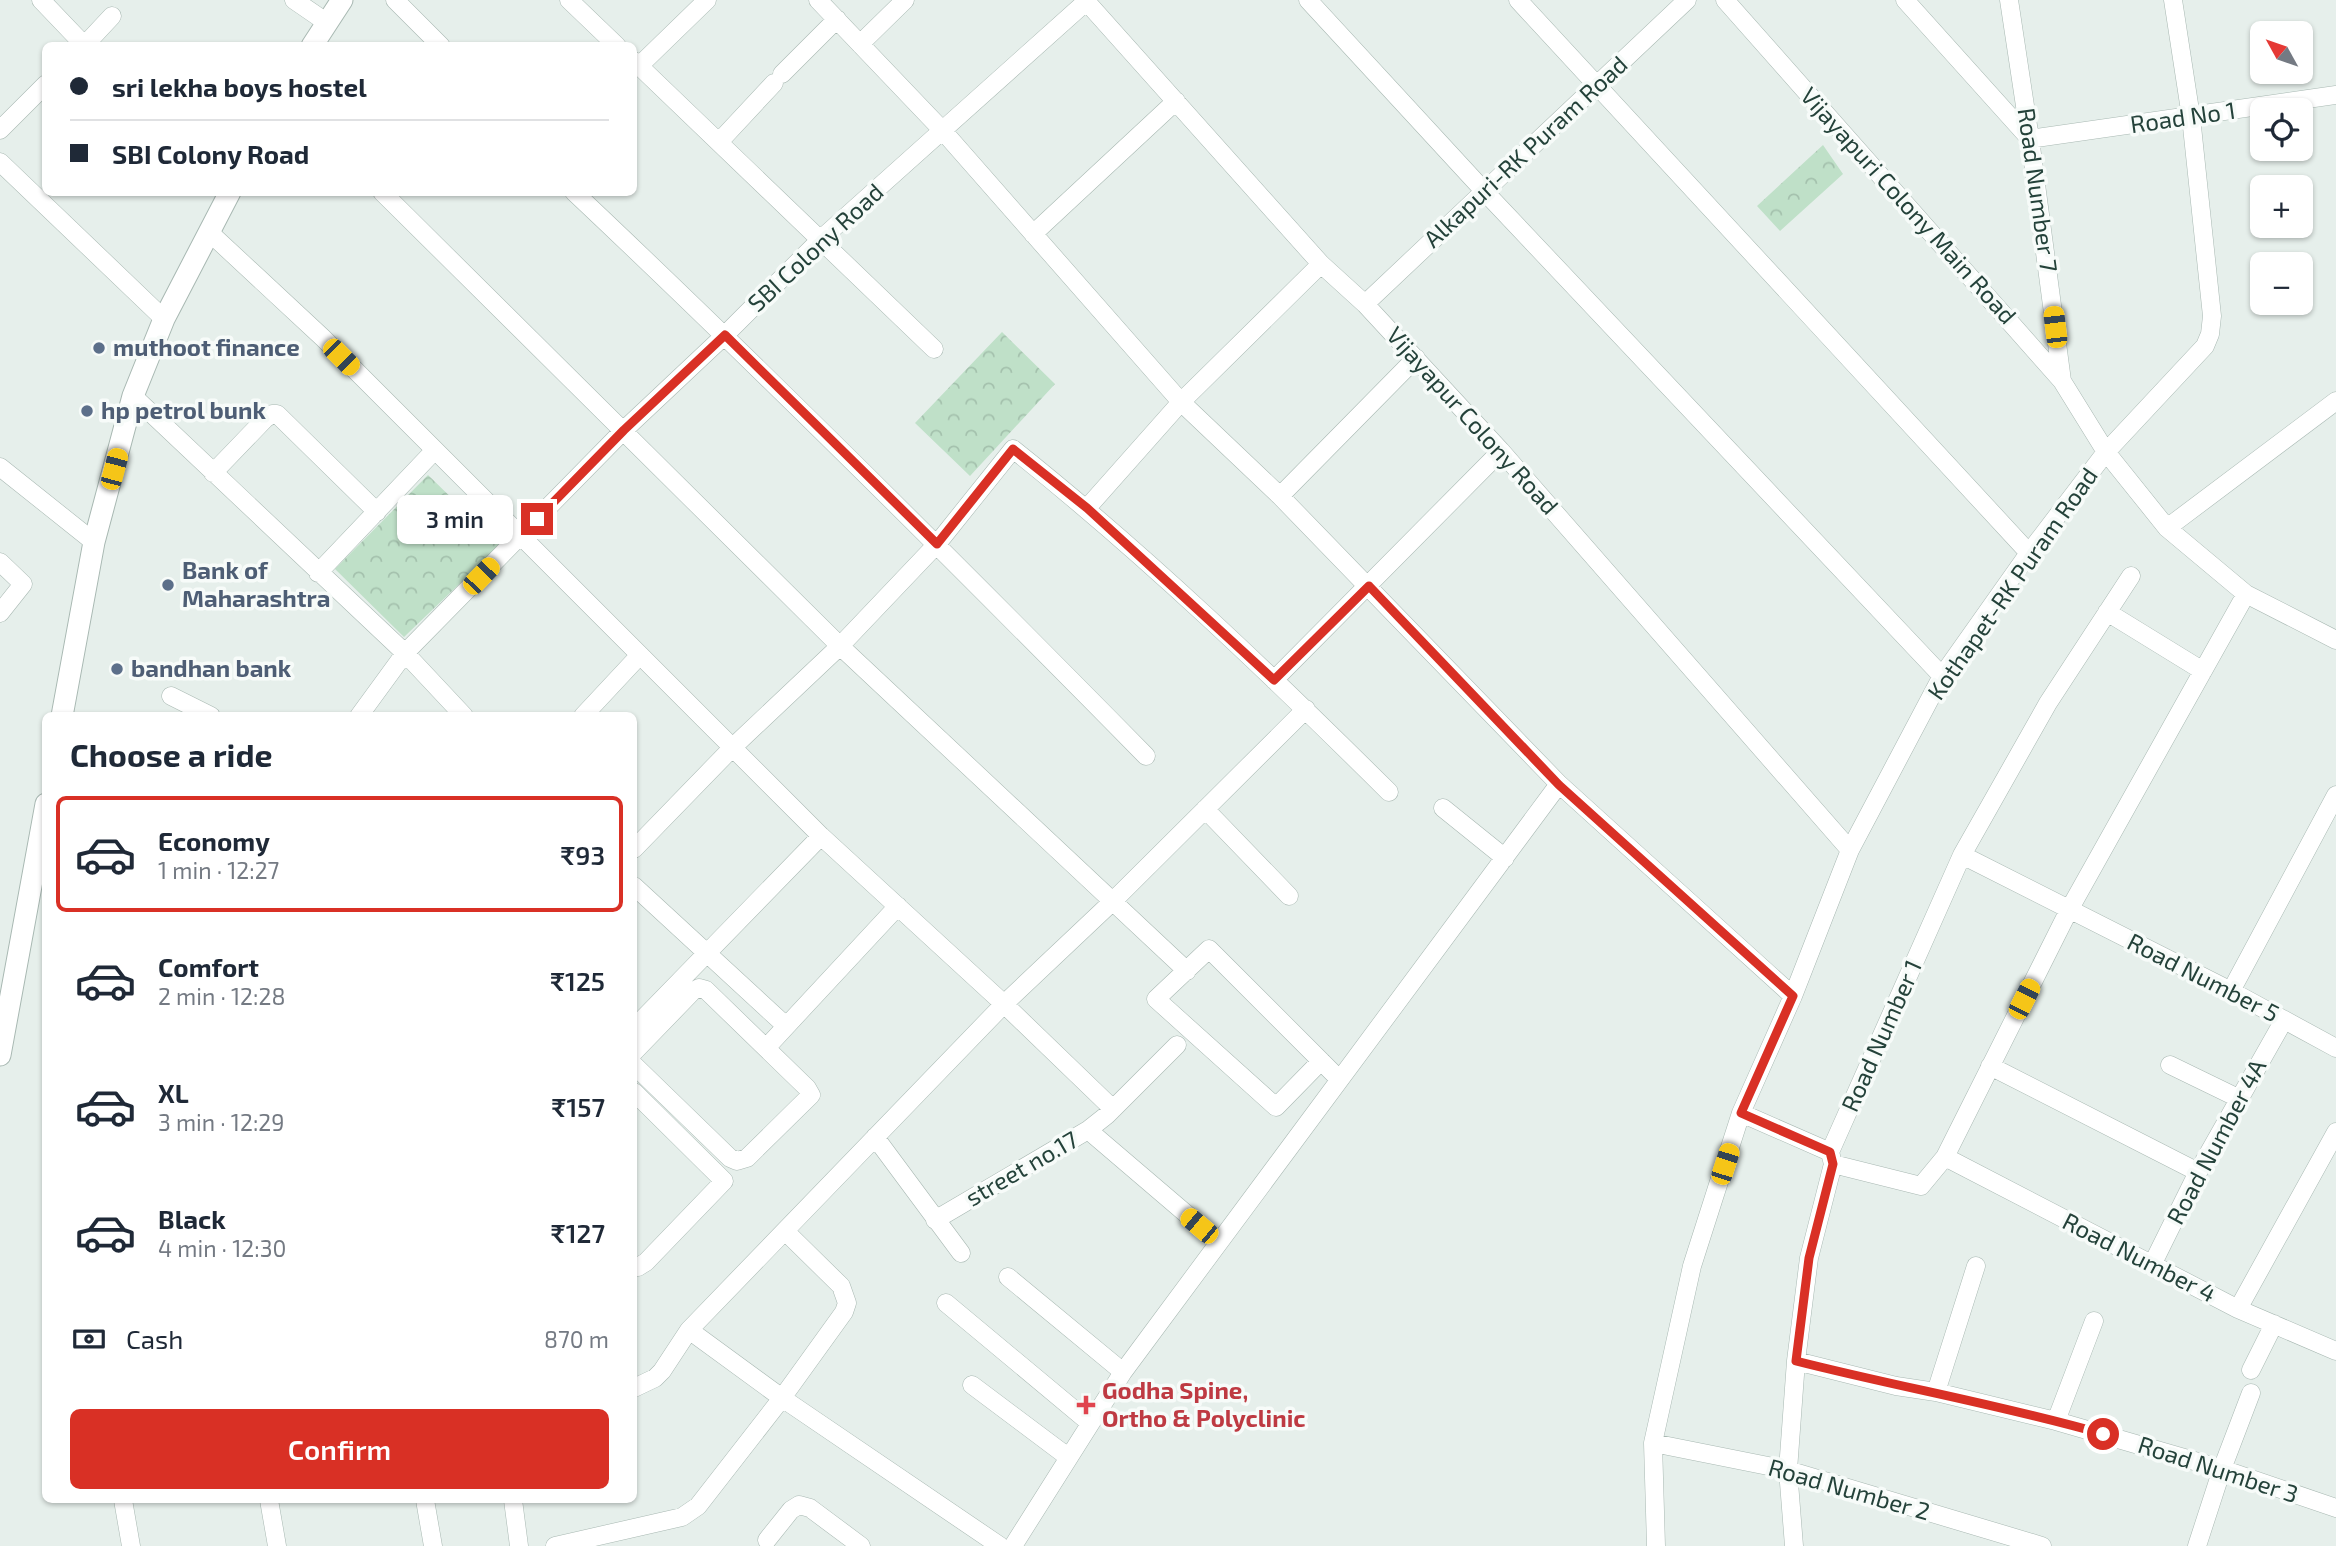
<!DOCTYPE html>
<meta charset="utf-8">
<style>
body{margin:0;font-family:"Exo 2",sans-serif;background:#f2f2f3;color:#1f2937;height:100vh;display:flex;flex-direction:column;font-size:26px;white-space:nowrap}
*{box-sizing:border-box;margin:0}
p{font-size:23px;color:#747a83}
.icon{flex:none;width:38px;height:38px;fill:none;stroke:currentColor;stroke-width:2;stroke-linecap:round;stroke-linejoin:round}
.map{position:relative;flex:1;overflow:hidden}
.sheet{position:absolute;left:42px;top:712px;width:595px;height:791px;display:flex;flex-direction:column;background:#fff;border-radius:10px;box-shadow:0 2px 5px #0004}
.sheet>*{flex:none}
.hud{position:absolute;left:42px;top:42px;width:595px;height:154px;border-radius:10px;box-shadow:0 2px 5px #0004;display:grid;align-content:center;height:154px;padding:0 28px;background:#fff}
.needle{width:46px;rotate:310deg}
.buttons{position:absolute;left:2250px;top:21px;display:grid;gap:14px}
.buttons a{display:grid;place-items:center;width:63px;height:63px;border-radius:10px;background:#fff;box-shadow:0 2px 5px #0004;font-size:35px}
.end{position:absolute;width:32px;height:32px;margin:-16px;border:9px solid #d93025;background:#fff;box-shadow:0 0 0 4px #fff}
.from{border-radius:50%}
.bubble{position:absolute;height:49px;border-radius:10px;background:#fff;box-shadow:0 2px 5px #0004;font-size:23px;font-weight:600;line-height:49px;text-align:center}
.car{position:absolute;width:21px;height:42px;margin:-21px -10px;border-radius:9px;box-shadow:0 0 5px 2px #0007;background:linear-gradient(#f5c518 24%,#345 0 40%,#f5c518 0 76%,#345 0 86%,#f5c518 0)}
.hud b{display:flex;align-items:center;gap:24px;height:66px;font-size:26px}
.hud b+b{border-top:2px solid #e0e1e3}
.hud i{width:18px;height:18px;background:#1f2937}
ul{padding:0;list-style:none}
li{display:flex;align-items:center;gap:21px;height:116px;margin:0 14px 10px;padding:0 14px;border:4px solid transparent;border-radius:10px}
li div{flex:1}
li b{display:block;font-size:26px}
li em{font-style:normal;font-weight:600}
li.active{border-color:#d93025}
li>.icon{width:63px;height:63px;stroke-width:1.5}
h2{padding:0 28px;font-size:32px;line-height:84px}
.pay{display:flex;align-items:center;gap:18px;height:77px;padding:0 28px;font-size:26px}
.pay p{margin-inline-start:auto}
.button{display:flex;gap:14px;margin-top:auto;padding:14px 28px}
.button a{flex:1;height:80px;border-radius:10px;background:#d93025;color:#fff;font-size:28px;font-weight:600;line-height:80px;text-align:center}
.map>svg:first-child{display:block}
.park{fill:url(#park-crowns)}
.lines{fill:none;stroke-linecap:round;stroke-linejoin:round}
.minor-casing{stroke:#a8b8b2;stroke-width:19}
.tertiary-casing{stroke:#a8b8b2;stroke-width:23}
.minor{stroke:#fff;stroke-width:18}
.tertiary{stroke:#fff;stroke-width:21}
.route{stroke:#d93025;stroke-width:9}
.service-dot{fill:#5c6f8a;stroke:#f7fbf9;stroke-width:2.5}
.health-dot{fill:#e0444e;stroke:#f7fbf9;stroke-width:2.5}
.labels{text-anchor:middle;stroke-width:7;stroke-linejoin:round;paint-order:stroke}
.street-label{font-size:24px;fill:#24423a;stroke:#f7fbf9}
.service-label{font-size:24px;font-weight:bold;fill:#4e5e75;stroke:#f7fbf9;text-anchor:start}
.health-label{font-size:24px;font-weight:bold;fill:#be3a42;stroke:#f7fbf9;text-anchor:start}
</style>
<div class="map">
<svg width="2336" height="1546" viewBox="0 0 2336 1546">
<defs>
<pattern id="park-crowns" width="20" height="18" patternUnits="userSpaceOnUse" patternTransform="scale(1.75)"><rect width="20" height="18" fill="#bfe0c8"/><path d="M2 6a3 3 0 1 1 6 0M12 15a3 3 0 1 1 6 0" fill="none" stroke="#a4c1ad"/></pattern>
</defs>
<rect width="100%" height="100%" fill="#e6efeb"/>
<path class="park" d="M1823,145L1843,174L1780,231L1757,206Z
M1002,332L1055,384L970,476L915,423Z
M428,475L500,545L404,637L335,569Z"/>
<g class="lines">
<g class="minor-casing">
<path id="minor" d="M41,0L84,45
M294,0L326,22
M395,0L441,46
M569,0L617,46
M818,0L943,131L1181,402L1280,496L1559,784L1793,996
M1085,0L1321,264L1365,304L1501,451L1850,850
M1308,0L1485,192L1942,676
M1518,0L2029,553
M1725,0L2062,381L2106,452L2167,528L2246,594L2336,640
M1905,0L2030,139L2336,95
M2009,0L2030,139L2062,381
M860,44L905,0
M84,46L112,16
M634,61L934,349
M639,66L707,0
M782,74L837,19
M0,130L46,84
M719,142L774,83
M0,162L164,319
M382,192L840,646L1187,971
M574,192C769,376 958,565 1146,756
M209,232L323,338L821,836L1004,1004L1113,1109
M1033,234L1176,101
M1365,304L1687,0
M133,396L405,653L464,716
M0,467L94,542
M213,473L265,419L272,414H277L377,512
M1280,496L1416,358
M1087,508L1181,402L1321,264
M2167,528L2336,401
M0,562L23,584L0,613
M318,573L434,451
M2107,612L2203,671
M1274,680L1501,451
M171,696L211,716
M359,716L405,653L624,430L725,335L821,239L1088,0
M583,716L639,656
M1443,808L1505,858
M1205,809L1289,896
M634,849L733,747L840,646L937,544L1013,449C1146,555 1269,673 1389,792
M1962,855L2231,991L2336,1048
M634,886L786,1026
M2231,991L2336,795
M634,1028L821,836
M766,1048L898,906
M634,1052L693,991L699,988L706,990L807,1088L811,1095L747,1158L737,1161L730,1158L634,1065
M1321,1061L1276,1107L1156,999L1209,949L1339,1079
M2170,1065L2240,1099
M1990,1066L2198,1172
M634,1092L724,1181L646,1262L638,1267L634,1266
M1741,1113L1830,1152
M1088,1130L1218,1241
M875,1137L961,1253
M1945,1157L2238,1309L2336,1351
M1833,1164L1921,1186L1945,1157L2069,910L2246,594
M935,1220L1088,1130L1107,1115L1177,1045
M2152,1265L2198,1172L2284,1020
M1008,1277L1123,1372
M946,1303L1090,1423
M2238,1309L2336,1132
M689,1330L782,1398L1000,1546
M1796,1361L1896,1386L1936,1392L2056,1421L2222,1469L2336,1508
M2251,1370L2274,1324
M972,1385L1068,1457
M634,1388L655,1378L662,1371L689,1330L1004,1004L1112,902L1306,709
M1936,1392L1976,1266
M2056,1421L2094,1321
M1653,1443L1788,1470L2042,1546
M123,1500L131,1546
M269,1500L277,1546
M425,1500L433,1546
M513,1500L519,1546
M767,1540L791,1510L799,1505L810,1508L861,1546
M555,1546L682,1517L698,1506L782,1398L844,1312L847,1303L841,1286L785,1231
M1013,1546L1123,1372L1559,784
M1656,1546L1653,1443L1692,1266L1741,1113L1793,996L1850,850L1942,676L2029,553L2106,452L2205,346L2210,334L2212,316L2191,117L2173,0
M1794,1546L1788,1470L1796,1361L1809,1258L1833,1164L1830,1152L1962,855L2048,703L2131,576
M2197,1546L2222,1469L2251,1393"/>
</g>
<g class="tertiary-casing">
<path id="tertiary" d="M312,46L342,0
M62,716L94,542L133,396L164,319L230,192
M0,1055L46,804"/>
</g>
<use href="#minor" class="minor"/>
<use href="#tertiary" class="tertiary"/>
</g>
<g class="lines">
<path class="route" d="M537,519L624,430L725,335L937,544L1013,449L1087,508L1274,680L1369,586L1559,785L1793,996L1741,1113L1830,1152L1833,1164L1809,1258L1796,1361C1898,1387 2002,1405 2103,1434"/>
</g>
<g class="service-dot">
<circle cx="99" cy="348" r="7"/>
<circle cx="87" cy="411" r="7"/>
<circle cx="168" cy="585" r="7"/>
<circle cx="117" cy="669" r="7"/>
</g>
<path class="health-dot" d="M1082.5 1394.5h7v7h7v7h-7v7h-7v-7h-7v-7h7z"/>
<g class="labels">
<g class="street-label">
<text transform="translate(2183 118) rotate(-8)" y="8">Road No 1</text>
<text transform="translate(1526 152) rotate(-43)" y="8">Alkapuri-RK Puram Road</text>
<text transform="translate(2037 190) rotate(82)" y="8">Road Number 7</text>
<text transform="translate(1908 206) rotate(48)" y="8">Vijayapuri Colony Main Road</text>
<text transform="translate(816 248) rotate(-43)" y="8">SBI Colony Road</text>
<text transform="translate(1472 421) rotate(48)" y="8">Vijayapur Colony Road</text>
<text transform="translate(2013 584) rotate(-55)" y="8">Kothapet-RK Puram Road</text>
<text transform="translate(2203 978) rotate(27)" y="8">Road Number 5</text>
<text transform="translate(1882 1036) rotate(-66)" y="8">Road Number 1</text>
<text transform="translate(2217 1142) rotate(-62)" y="8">Road Number 4A</text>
<text transform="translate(1022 1169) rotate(-30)" y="8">street no.17</text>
<text transform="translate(2139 1258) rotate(27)" y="8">Road Number 4</text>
<text transform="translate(2218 1470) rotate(18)" y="8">Road Number 3</text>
<text transform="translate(1849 1490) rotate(16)" y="8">Road Number 2</text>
</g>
<g class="service-label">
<text x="113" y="356">muthoot finance</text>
<text x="101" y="419">hp petrol bunk</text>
<text x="182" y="579">Bank of<tspan x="182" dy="28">Maharashtra</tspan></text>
<text x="131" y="677">bandhan bank</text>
</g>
<g class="health-label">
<text x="1102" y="1399">Godha Spine,<tspan x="1102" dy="28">Ortho &amp; Polyclinic</tspan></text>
</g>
</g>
</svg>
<div class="buttons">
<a><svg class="needle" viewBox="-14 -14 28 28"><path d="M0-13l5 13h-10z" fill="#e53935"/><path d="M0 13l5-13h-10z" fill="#747a83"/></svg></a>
<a><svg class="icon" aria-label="locate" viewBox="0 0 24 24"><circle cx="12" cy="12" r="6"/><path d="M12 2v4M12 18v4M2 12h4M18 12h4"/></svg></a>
<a>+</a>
<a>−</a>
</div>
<i class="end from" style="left:2103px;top:1434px"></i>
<i class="end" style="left:537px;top:519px"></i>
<div class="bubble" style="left:397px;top:495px;width:116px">3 min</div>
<i class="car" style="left:2055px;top:327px;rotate:353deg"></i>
<i class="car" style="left:341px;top:357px;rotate:135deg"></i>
<i class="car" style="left:114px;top:469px;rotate:15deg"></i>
<i class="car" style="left:481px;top:576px;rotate:44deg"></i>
<i class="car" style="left:2024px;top:999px;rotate:27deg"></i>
<i class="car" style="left:1725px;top:1164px;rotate:18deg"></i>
<i class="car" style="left:1199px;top:1226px;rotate:310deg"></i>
<div class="hud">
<b><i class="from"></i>sri lekha boys hostel</b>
<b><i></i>SBI Colony Road</b>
</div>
<section class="sheet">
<h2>Choose a ride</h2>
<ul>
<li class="active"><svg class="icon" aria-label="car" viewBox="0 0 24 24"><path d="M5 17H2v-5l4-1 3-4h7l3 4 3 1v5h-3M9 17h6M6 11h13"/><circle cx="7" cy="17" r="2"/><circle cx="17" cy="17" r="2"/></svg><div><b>Economy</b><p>1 min · 12:27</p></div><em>₹93</em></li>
<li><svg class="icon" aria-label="car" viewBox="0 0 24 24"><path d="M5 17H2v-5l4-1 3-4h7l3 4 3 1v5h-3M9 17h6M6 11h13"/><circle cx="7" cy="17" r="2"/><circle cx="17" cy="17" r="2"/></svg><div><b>Comfort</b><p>2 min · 12:28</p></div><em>₹125</em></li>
<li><svg class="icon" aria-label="car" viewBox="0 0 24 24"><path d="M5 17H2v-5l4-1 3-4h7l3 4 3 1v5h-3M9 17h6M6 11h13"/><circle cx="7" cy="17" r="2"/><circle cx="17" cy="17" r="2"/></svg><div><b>XL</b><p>3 min · 12:29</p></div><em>₹157</em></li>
<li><svg class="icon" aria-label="car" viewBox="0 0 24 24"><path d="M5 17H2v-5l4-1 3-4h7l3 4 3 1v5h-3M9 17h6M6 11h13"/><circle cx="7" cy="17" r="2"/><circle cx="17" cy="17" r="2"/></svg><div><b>Black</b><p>4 min · 12:30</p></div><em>₹127</em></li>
</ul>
<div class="pay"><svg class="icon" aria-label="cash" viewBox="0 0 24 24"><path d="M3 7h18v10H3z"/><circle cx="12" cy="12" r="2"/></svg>Cash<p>870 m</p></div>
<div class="button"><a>Confirm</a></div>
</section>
</div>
